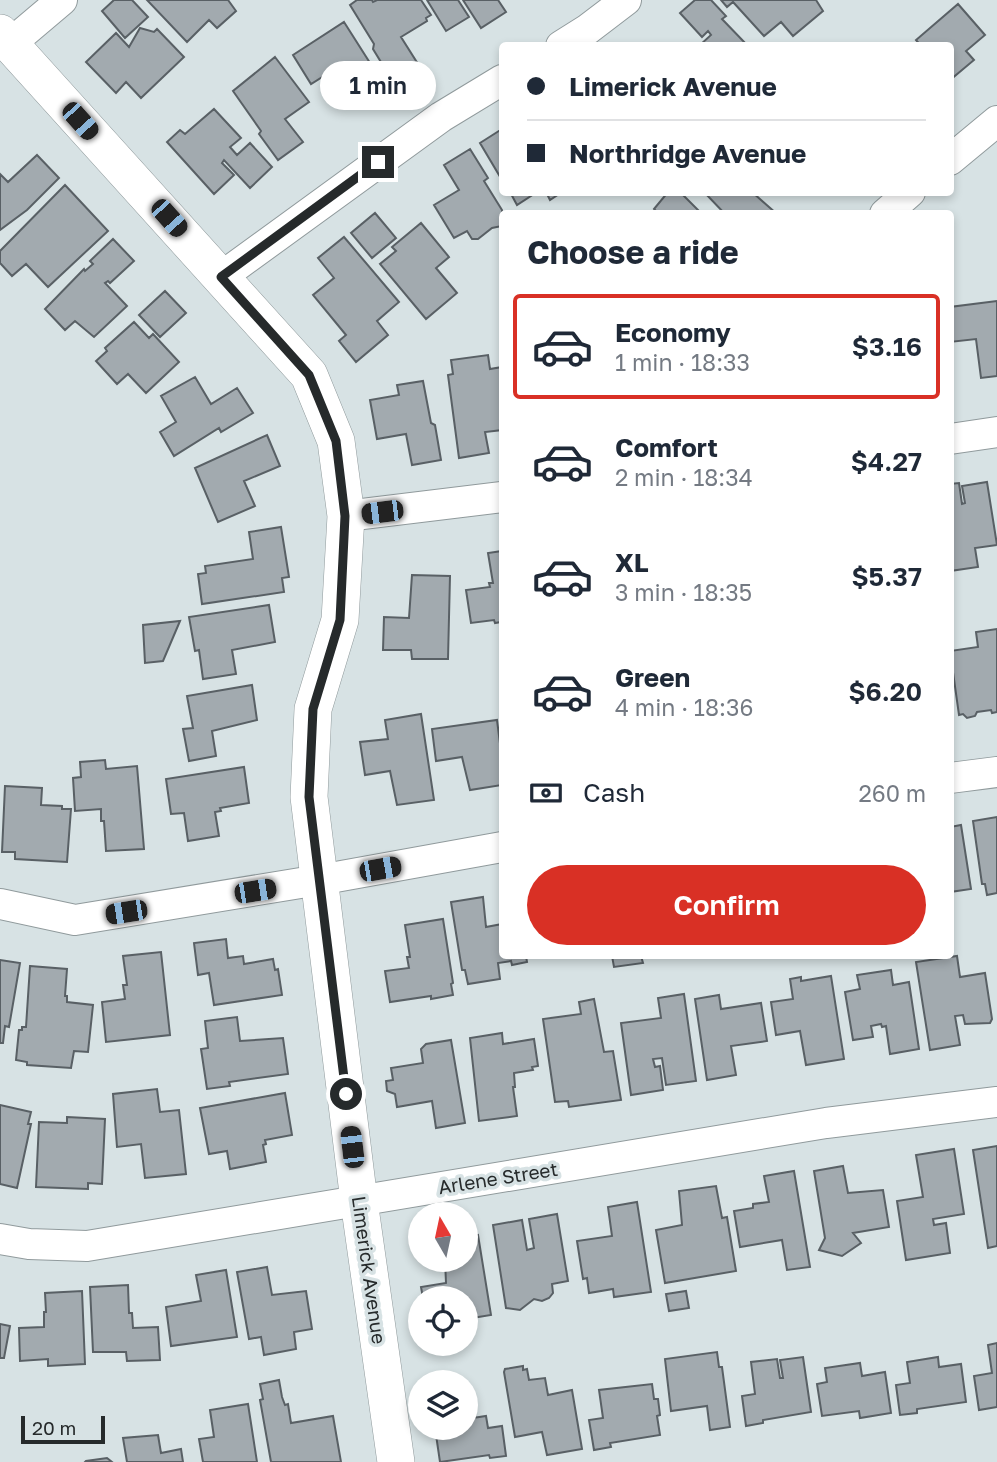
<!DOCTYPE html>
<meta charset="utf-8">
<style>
body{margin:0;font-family:"Golos Text",sans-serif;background:#f2f2f3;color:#1f2937;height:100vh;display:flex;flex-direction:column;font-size:26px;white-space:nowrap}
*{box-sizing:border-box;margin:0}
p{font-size:23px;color:#747a83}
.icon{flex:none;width:38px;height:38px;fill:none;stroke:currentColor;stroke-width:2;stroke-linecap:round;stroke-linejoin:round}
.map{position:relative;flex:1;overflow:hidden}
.details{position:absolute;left:499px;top:210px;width:455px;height:749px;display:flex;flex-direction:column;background:#fff;border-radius:7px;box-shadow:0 4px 10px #0003}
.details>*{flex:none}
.guide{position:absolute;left:499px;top:42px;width:455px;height:154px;border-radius:7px;box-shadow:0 4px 10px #0003;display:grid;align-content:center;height:154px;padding:0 28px;background:#fff}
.needle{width:46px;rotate:351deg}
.fabs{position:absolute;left:408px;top:1202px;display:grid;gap:14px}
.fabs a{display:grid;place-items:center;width:70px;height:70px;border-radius:50%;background:#fff;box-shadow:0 4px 10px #0003;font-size:35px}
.scale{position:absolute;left:21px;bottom:18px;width:84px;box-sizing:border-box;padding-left:7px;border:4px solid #262a2b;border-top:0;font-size:19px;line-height:24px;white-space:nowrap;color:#262a2b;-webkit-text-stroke:5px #d7e2e4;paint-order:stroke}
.end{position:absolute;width:32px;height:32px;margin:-16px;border:9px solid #262a2b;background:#fff;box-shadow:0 0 0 4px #fff}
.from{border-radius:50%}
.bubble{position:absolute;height:49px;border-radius:24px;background:#fff;box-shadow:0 4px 10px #0003;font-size:23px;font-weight:600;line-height:49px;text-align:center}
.car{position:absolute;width:21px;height:42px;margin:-21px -10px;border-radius:9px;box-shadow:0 0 5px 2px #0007;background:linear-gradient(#222 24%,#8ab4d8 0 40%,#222 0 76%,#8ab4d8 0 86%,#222 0)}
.guide b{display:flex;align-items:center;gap:24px;height:66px;font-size:26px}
.guide b+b{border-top:2px solid #e0e1e3}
.guide i{width:18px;height:18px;background:#1f2937}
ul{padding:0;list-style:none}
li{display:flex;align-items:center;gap:21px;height:105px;margin:0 14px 10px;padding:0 14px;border:4px solid transparent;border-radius:7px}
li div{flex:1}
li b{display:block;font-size:26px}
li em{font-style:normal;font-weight:600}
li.selected{border-color:#d93025}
li>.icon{width:63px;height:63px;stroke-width:1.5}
h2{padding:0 28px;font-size:32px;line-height:84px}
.pay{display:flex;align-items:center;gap:18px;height:77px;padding:0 28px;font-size:26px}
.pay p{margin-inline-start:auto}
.cta{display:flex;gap:14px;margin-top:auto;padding:14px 28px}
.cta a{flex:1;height:80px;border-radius:42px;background:#d93025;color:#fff;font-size:28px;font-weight:600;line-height:80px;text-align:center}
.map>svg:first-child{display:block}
.building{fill:#a2aaaf;stroke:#596065;stroke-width:2}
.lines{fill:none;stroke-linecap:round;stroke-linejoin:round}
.minor-casing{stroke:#909a9c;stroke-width:32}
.tertiary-casing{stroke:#909a9c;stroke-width:38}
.minor{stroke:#fff;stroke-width:30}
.tertiary{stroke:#fff;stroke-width:37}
.route{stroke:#262a2b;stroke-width:9}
.labels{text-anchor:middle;stroke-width:7;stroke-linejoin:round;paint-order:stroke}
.street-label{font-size:19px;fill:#262a2b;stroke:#d7e2e4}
</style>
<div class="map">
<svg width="997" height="1462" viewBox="0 0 997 1462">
<rect width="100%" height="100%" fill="#d7e2e4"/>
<path class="building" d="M114,0H132L148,17L125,38L102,11Z
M147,0H228L236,11L217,28L209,20L187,42Z
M357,0H372L373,2L377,0H421L431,15L426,18L427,21L401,37L418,64L392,80L373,49L374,44L350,5Z
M427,0H458L469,17L446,31Z
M463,0H498L506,12L481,28Z
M695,0H711L726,16L722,19L748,46H699L711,35L708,31L702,37L680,13Z
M721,0H816L823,11L793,36L781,22L764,36L733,2L727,7Z
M958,4L985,35L966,51L974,60L950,80V46H921L916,40Z
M344,22L384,85L357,102L335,69L311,84L293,55Z
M140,28L154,32L157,29L184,57L141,98L126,82L116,93L86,62L116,33L129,47Z
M275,57L309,102L285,119L303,142L278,160L259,134L261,131L233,91Z
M214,109L241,138L230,147L237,155L250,143L272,167L250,188L224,160L222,163L234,175L214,194L167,142L180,130L185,134Z
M502,129V180L480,143Z
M470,149L488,178L484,181L502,210V226L492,228L478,239H472L467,231L454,238L434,205L459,190L444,165Z
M37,155L59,178L27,210L0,230V174L8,182Z
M65,185L108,231L48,287L26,264L12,276L0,263V251Z
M510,192H537L517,205Z
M546,192H562L550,200Z
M668,192H680L702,214H659L654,209Z
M704,192H752L777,214H725Z
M375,213L396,238L372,258L351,233Z
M421,223L449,257L436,268L457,293L426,319L380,264L396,251L392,247Z
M344,237L399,302L377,321L388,335L356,362L339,341L346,335L313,295L334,278L318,258Z
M113,239L134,261L110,283L108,281L105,283L127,306L94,337L75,321L65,330L45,309L84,269L85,271L93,264L90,261Z
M165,291L186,313L160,337L139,315Z
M997,301V376L981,378L976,339L950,342V307Z
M134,322L149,338L153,334L179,362L146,393L128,374L117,384L96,361L107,351L105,348Z
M488,355L490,369L502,367V430L485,432L489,453L459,458L448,375L453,374L451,360Z
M195,377L211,404L237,388L253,413L221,432L219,428L174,456L160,432L176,422L161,396Z
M423,381L431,423L435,425L441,460L412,465L406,434L377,439L370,400L399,395L397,385Z
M267,435L280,466L244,481L255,506L218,522L195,468Z
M987,482L997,545L975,548L978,567L950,571V484L959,483L962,504L965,503L962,486Z
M281,527L289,577L282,578L284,592L202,604L198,574L206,573L205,566L253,559L249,532Z
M502,551V631L501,622L495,623L494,620L471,623L466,590L490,587L489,583H493L488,553Z
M412,575L450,576L448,659H412L411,650H383L384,617L409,618Z
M269,605L275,642L232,650L236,674L203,679L199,650L195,651L189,617Z
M180,621L163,661L145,663L143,625Z
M997,629V712L992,713L991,710L977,712L975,716L967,718L963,714L959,715L950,651L978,647L976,632Z
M252,685L257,720L212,731L216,756L189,761L183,729L193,728L187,696Z
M421,714L434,800L397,805L390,771L365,775L360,742L388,739L385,720Z
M497,720L502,759V785L470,790L462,757L436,761L432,729Z
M105,760L106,769L137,766L144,849L106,851L104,821H101V809L75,811L73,778L81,777L80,762Z
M244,767L249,803L220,808L221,811L215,812L219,836L188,841L184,813L171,814L166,779Z
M5,786L42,788L41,805L62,806V809H71L67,862L15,859V852H2Z
M997,817V893L987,895L985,884H982L973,821Z
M961,825L971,889L950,892V827Z
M483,897L486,927L502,924V956H526L527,962L512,965L511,961L498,963L500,979L468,984L465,970H462L451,902Z
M443,919L453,983L451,984L453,995L431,999V996L390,1002L385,971L409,968L407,957H410L405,925Z
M226,939L228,958L243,956L244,964L273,959L275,970L278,969L282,995L214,1005L209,973L198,975L194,943Z
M161,952L170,1035L106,1042L102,1002L125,999L123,985H127L123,956Z
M612,956H641L643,963L614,967Z
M957,956L960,977L985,973L992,1019L990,1023L965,1024L963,1015L955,1016L960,1045L930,1050L916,962Z
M0,960L20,963L9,1027L5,1026L3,1043H0Z
M30,966L67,969L65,996H67V1002L93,1005L88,1052L74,1051L71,1068L27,1065V1062L16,1060L19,1030H22V1027H26Z
M891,970L893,985L909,982L919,1049L890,1054L886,1026L882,1027L881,1024L871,1026L873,1037L853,1040L845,992L860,989L857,975Z
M831,976L844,1059L806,1065L800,1031L776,1035L771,1002L793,999L790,979L801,977V981Z
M684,994L696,1081L666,1085L662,1058L653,1059L655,1067L660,1066L663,1090L631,1095L621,1023L661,1018L658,998Z
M719,995L721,1009L761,1003L767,1041L731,1046L736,1075L707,1080L695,999Z
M594,999L604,1052L613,1051L621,1100L569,1107L568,1101L555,1102L543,1019L581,1014L579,1002Z
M237,1017L240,1041L283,1038L288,1074L229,1082L230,1086L207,1089L201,1049L208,1048L205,1021Z
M502,1033L503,1044L534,1039L538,1066L532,1067L533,1070L514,1073L515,1087H513L517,1116L479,1121L470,1038Z
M451,1040L465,1123L436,1128L432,1101L397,1107L395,1094L387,1091L386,1081L393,1080L391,1068L423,1063L421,1049L426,1044Z
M157,1089L160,1112L179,1110L186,1174L145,1178L141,1144L117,1147L113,1094Z
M285,1093L292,1135L265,1140L266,1144L263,1145L266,1162L230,1169L227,1151L209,1154L200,1108Z
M0,1105L31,1112L28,1124H31L17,1188L0,1184Z
M67,1117L105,1119L102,1184L88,1183V1189L36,1187L39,1122L67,1123Z
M997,1146V1246L988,1248L973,1150Z
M954,1149L964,1214L933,1219L934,1225L946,1223L950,1253L906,1260L897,1201L923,1197L916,1155Z
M843,1166L848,1193L883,1190L889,1227L853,1233L861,1243L842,1256L819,1250L825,1238L814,1171Z
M794,1171L810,1267L787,1270L782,1240L740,1247L734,1211L753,1208V1204L769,1202L764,1176Z
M716,1186L722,1218L727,1217L736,1271L665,1283L656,1230L682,1225L679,1191Z
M637,1202L651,1292L614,1297L613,1289L589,1293L587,1278L583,1279L577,1241L612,1236L608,1207Z
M557,1214L568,1281L552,1284L553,1293L549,1298L542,1301L534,1299L520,1310L506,1308L493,1225L522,1220L527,1250L534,1248L529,1219Z
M478,1235L491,1315L466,1319V1298H423L421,1287L446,1283L445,1260H466V1237Z
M267,1267L272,1295L306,1291L312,1329L294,1332L296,1349L264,1355L261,1337L249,1339L237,1272Z
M226,1270L237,1337L171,1346L166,1307L201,1301L196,1275Z
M128,1285L129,1313H132L133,1328L158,1327L160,1360L127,1361L126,1352H93L90,1287Z
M82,1291L85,1364L48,1366V1359L20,1361L19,1328L44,1327V1312H46L45,1293Z
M686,1291L689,1308L669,1311L666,1294Z
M0,1324L10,1326L4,1358H0Z
M997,1343V1407L979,1410L974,1376L992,1373L988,1345Z
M717,1352L719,1367H722L730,1427L710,1430L707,1406L671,1411L665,1359Z
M803,1357L811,1412L763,1420V1423L746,1426L742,1396L755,1394L751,1362L777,1359L780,1378H783L780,1360Z
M938,1357L939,1367L961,1364L966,1402L917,1409V1413L900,1415L896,1385L910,1383L907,1362Z
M860,1363L862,1376L885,1372L891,1413L860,1418L859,1411L822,1416L817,1384L827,1382L825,1368Z
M523,1366V1370L527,1369L529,1380L545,1378L548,1395L572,1390L582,1449L547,1455L542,1432L515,1437L504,1372L505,1369Z
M279,1380L282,1397L285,1405L288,1404L291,1423L333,1416L341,1462H271L260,1400L263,1399L260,1384Z
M652,1384L654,1399H658L660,1415L657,1416L660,1435L610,1443L611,1447L594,1450L589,1420L603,1418L599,1390Z
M248,1404L257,1462H203L199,1439L214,1437L210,1410Z
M486,1416L488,1428L502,1426L506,1456L490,1458L489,1455L440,1462L435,1428H466V1419Z
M158,1435L161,1453L181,1449L183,1462H127L123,1438Z
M107,1458L112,1462H85L86,1461Z"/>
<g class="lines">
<g class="minor-casing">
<path id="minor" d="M10,44L62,0
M561,46L588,29L626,0
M950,160L997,121
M885,214L910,192
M221,277L441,117L502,80
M950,439L997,432
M346,516L502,497
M950,778L997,772
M0,904L75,920L319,880L502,847
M0,1239L29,1244L87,1246L826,1123L997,1102"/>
</g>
<g class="tertiary-casing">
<path id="tertiary" d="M0,33L309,375L336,441L346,516L340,620L313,709L309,797L359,1201L396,1462"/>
</g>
<use href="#minor" class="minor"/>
<use href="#tertiary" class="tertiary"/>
</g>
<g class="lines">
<path class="route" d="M346,1094L309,797L313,709L340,620L345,516L336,441L309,375L221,277L378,162"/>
</g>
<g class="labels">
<g class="street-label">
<text transform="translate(498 1178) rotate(-9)" y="7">Arlene Street</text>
<text transform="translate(369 1270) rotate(82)" y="7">Limerick Avenue</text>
</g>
</g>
</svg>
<div class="fabs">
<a><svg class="needle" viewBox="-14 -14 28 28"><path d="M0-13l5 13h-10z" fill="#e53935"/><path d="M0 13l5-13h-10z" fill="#747a83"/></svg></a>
<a><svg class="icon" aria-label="locate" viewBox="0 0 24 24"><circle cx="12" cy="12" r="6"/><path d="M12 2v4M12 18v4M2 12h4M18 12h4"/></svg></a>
<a><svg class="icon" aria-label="layers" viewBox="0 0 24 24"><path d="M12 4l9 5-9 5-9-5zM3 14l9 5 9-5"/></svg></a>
</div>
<div class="scale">20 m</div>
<i class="end from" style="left:346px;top:1094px"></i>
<i class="end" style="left:378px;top:162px"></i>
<div class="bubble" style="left:320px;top:61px;width:116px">1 min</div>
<i class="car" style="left:80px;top:121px;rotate:138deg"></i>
<i class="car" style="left:169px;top:218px;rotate:138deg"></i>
<i class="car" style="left:382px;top:512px;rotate:263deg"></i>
<i class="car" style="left:380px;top:869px;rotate:80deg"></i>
<i class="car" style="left:255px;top:891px;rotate:81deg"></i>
<i class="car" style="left:126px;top:912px;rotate:261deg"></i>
<i class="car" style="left:352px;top:1147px;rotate:353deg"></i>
<div class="guide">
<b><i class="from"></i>Limerick Avenue</b>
<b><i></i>Northridge Avenue</b>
</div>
<section class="details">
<h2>Choose a ride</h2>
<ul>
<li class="selected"><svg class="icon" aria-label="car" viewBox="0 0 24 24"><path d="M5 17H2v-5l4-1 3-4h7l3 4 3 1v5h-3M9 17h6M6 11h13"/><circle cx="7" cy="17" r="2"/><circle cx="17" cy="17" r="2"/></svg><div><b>Economy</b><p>1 min · 18:33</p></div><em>$3.16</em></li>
<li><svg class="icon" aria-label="car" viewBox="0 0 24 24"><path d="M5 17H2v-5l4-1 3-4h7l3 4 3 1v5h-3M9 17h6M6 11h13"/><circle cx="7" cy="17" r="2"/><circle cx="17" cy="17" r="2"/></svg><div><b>Comfort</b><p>2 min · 18:34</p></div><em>$4.27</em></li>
<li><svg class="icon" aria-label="car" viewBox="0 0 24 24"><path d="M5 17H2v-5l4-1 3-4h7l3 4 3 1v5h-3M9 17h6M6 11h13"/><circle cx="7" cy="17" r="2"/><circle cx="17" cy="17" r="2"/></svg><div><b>XL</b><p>3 min · 18:35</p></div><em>$5.37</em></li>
<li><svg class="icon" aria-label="car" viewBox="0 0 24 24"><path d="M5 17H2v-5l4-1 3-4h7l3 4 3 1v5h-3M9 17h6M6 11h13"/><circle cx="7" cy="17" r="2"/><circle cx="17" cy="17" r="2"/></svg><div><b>Green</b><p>4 min · 18:36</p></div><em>$6.20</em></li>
</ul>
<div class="pay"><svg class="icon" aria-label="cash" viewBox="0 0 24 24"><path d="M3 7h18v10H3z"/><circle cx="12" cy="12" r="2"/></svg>Cash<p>260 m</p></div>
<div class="cta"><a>Confirm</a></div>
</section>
</div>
